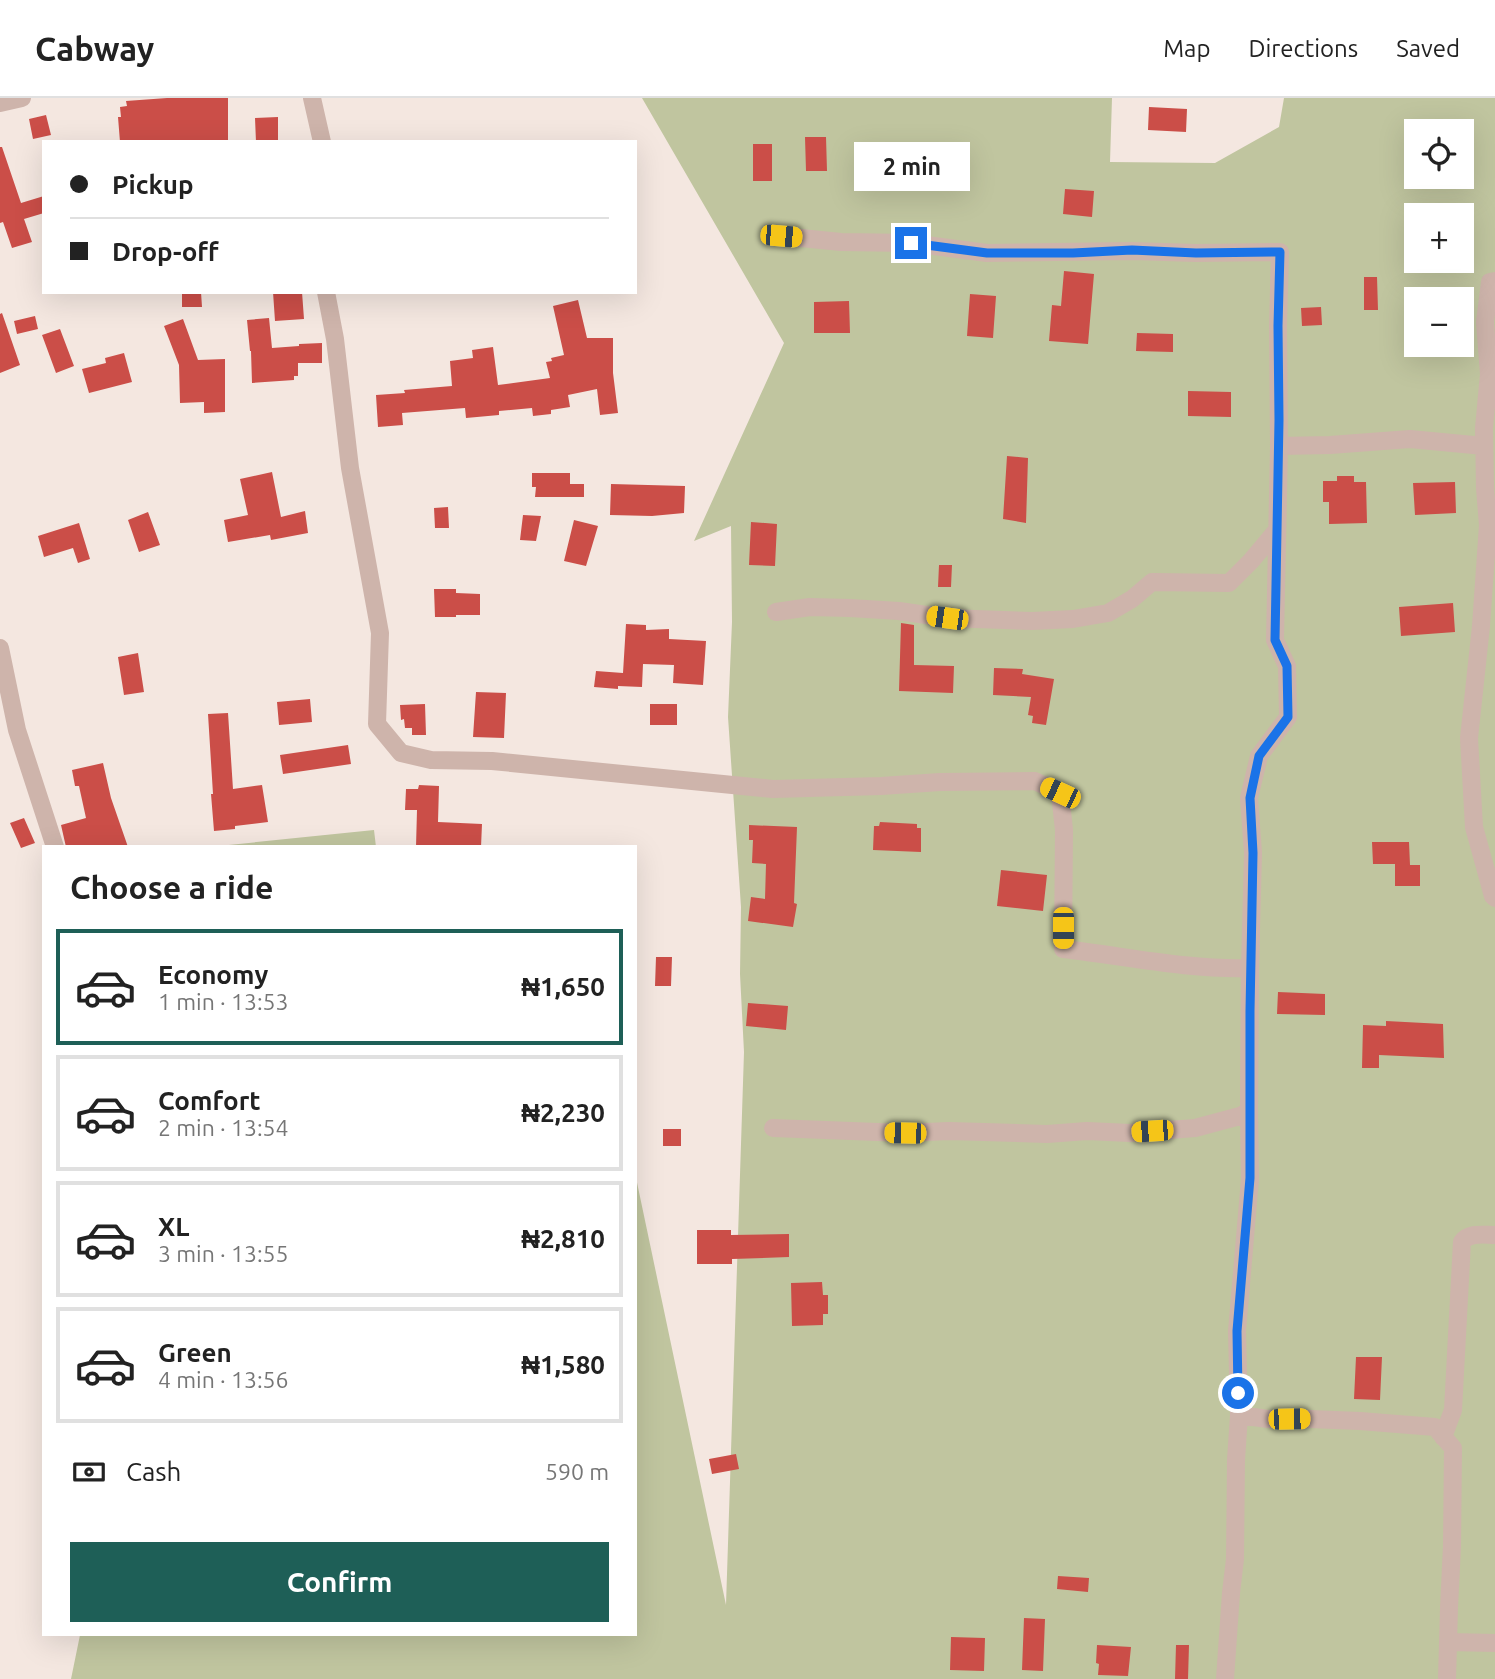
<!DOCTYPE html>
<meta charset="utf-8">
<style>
body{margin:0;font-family:Ubuntu,sans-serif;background:#f2f2f2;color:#222;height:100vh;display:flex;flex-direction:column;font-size:26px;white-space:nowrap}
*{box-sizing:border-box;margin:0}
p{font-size:23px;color:#767676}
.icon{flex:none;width:38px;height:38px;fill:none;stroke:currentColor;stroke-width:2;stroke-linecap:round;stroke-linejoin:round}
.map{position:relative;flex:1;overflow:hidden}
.sheet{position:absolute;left:42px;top:747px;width:595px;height:791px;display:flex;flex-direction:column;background:#fff;border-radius:0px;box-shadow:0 7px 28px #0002}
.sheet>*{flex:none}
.guide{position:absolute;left:42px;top:42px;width:595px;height:154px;border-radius:0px;box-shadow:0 7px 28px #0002;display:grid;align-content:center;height:154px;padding:0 28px;background:#fff}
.buttons{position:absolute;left:1404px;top:21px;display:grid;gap:14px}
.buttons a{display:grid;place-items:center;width:70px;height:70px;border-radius:0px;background:#fff;box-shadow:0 7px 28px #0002;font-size:35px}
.end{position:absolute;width:32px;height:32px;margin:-16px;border:9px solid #1a73e8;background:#fff;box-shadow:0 0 0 4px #fff}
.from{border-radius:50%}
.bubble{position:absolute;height:49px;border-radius:0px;background:#fff;box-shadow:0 7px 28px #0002;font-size:23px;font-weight:700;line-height:49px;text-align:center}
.car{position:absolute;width:21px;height:42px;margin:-21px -10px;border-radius:9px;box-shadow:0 0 5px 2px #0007;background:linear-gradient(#f5c518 24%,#345 0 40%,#f5c518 0 76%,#345 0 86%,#f5c518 0)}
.guide b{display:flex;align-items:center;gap:24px;height:66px;font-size:26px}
.guide b+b{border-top:2px solid #e0e0e0}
.guide i{width:18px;height:18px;background:#222}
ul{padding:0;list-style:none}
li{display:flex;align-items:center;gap:21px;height:116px;margin:0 14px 10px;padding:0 14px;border:4px solid #e0e0e0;border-radius:0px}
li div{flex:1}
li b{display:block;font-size:26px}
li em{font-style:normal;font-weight:700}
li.on{border-color:#1e5f57}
li>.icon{width:63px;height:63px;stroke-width:1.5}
h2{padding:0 28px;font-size:32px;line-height:84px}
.pay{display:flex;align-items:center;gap:18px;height:77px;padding:0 28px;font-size:26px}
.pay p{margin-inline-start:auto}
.action{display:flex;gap:14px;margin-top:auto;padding:14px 28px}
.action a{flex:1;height:80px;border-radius:0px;background:#1e5f57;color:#fff;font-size:28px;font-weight:700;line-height:80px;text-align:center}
header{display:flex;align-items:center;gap:42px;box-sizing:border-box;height:98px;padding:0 35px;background:#fff;border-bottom:2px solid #e0e0e0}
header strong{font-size:33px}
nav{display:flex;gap:38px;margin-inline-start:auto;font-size:24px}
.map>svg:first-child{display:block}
.green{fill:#c0c59f;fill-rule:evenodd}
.building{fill:#cb4e48}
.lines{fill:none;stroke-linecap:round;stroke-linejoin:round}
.minor{stroke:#ceb4ab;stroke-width:18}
.route{stroke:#1a73e8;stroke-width:9}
</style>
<header>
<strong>Cabway</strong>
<nav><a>Map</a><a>Directions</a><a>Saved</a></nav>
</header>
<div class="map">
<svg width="1495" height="1581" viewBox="0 0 1495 1581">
<rect width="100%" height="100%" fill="#f4e7e0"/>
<path class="green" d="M642,0H1112L1110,64L1215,65L1279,29L1284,0H1495V1581H71L80,1537L635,1536V1075L726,1507L744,954L740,876L741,809L728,619L732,524L731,428L694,443L784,245ZM1416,33H1461V79H1416ZM1416,117H1461V163H1416ZM1416,201H1461V247H1416Z
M374,732L376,749H209Z"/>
<path class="building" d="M167,0H228V44H120L118,19H121L120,9L127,8L126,3Z
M1149,9L1187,11L1186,34L1148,32Z
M46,17L51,37L33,41L29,21Z
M278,19V44H256L255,20Z
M805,39H826L827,73H806Z
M753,46H772V83H753Z
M0,49H2L21,105L44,98V115L24,121L32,144L12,150L3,124L0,125Z
M1065,91L1094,93L1092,119L1063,116Z
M1064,173L1094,176L1088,246L1049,243L1052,207L1061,208Z
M1364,179H1377L1378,212H1364Z
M182,194H201L202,209H182Z
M273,194H302L304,221L275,223Z
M970,196L996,198L993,240L967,238Z
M578,202L587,240H613V275L618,315L600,317L597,291L568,297L570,309L551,312V316L533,318L532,310L499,313V317L466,320L465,310L402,315L403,327L378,329L376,297L405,295L404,292L452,288L450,263L473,260L472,252L493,249L498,287L550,280L546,264L552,263L551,260L564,257L553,208Z
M849,203L850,235H814V204Z
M1321,209L1322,227L1302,228L1301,210Z
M2,215L20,267L0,275V216Z
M35,218L38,231L17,236L14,223Z
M269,220L272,250L299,248V246L322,245V265H298V278H294V282L252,285L251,253H250L247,222Z
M183,221L198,262L225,261V314L204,315V304L180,305L179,267L164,228Z
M60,231L74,268L56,275L42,237Z
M1137,235L1173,236V254L1136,253Z
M124,255L132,284L89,295L82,271L106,265L105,260Z
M1188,293L1231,294V319L1188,318Z
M1007,358L1028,360L1026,425L1003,421Z
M272,374L281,419L305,413L308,435L271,442L270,437L228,444L224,422L248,417L240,381Z
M532,375H570V386H584V399H535L536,389H532Z
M1337,378H1354V384H1366L1367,425L1329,426V404H1323V383H1337Z
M1455,384L1456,415L1415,417L1413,385Z
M611,386L685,388L684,415L652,418L610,417Z
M448,409L449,430H435L434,410Z
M148,414L160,447L139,454L128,422Z
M523,417L541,418L536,443L520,442Z
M574,422L598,428L586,468L564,463Z
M751,424L777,426L775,468L749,467Z
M79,425L90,461L78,465L73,450L44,459L38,438Z
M939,467H952L951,489H938Z
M434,491H456V495L480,496V517H456V519H435Z
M1453,505L1455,534L1401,538L1399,509Z
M901,525L914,527V567L954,568L953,595L899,593Z
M626,526L646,527V532L669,531V541L706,543L703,587L673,585L674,567L643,566L642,589L618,588V591L594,589L596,573L623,575Z
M138,555L144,594L124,597L118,559Z
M994,570L1023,571L1022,576L1054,581L1046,627L1032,625L1033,618L1028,617L1031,599L993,597Z
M476,594L506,595L504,640L473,639Z
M310,601L312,624L279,627L277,604Z
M425,606L426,637H412V630H405L404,621L401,622L400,607Z
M650,606H677V627H650Z
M228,615L233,691L262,687L268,724L235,728V731L214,733L211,696H213L208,616Z
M348,647L351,666L283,676L280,657Z
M103,665L111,700L128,749H66L61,727L86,720L79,688H75L72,672Z
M419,687L439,688L438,724L482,726L481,749H416L417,712H405L406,691H418Z
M24,720L35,745L21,750L10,725Z
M880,724L917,726V730H921V754L873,752L874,728H879Z
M749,727L797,729L794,805L797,806L793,829L748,823L751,799L765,801L766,766L752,765L753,742H749Z
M1372,744H1409L1410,767H1420V788H1395V766H1373Z
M1001,772L1047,777L1043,813L997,808Z
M656,859H672L671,888H655Z
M1278,894L1325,896V917L1277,916Z
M748,905L788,908L786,932L746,928Z
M1386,923L1443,926L1444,960L1379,957V970H1362L1363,927L1386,928Z
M663,1031H681V1048H663Z
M697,1132H731V1137L789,1136V1159L732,1161V1166H697Z
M822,1184L823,1197H828V1216H823V1227L792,1228L791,1185Z
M1356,1259H1382L1380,1302L1354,1301Z
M736,1356L739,1371L712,1376L709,1361Z
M1058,1478L1089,1480L1088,1494L1057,1491Z
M1024,1520L1045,1521L1043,1573L1022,1572Z
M951,1539L985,1540L984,1573L950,1572Z
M1097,1547L1131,1549L1128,1578L1098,1577L1099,1566L1096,1565Z
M1176,1547H1189L1188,1581H1175Z"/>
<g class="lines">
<path class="minor" d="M312,0L322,44
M0,5L22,0
M781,138L841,144L911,145L987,155L1132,153L1196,155L1280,154L1278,228L1279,348
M1495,183L1490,184L1485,224L1489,276L1484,330L1485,390L1488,427L1481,528L1469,640L1474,729L1493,798L1495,800
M326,194L335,241L350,370L380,535L377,626L401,655L431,662L492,663L773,691L881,688L940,684L1035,683L1060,695L1064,732L1063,851C1125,858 1188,872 1250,870L1253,755L1249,700L1259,658L1288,619L1287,568L1275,542L1279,348L1330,347L1410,341L1484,348
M776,514L810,509L850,510L899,513L947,520L1032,523L1073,521L1108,515L1132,501L1152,484L1229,485L1251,463L1277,432
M0,550L17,632L55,749
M1249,1013L1250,1081L1237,1233L1239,1317L1268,1321H1310L1360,1323L1435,1329L1453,1350L1452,1448L1449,1510L1447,1581
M773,1030L904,1035L949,1033L1047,1036L1087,1033L1130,1035L1195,1030L1240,1018L1249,1013L1250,870
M1443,1339L1453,1312L1462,1144C1469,1134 1484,1137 1495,1137
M1448,1544L1495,1545
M1225,1581L1231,1495L1235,1461L1236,1362L1239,1317"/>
</g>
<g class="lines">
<path class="route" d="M911,145L987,155H1073L1132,152L1196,155L1280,154L1278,228L1279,322L1275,542L1287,568L1288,619L1259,658L1250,700L1253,755L1250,913V1080L1237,1233L1238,1295"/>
</g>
</svg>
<div class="buttons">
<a><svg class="icon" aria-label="locate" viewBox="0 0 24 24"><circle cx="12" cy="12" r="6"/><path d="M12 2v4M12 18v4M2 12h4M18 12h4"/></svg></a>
<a>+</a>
<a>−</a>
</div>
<i class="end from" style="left:1238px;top:1295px"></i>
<i class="end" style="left:911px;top:145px"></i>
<div class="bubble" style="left:854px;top:44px;width:116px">2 min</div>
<i class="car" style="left:781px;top:138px;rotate:95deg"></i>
<i class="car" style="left:947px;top:520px;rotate:278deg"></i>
<i class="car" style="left:1060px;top:695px;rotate:295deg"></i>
<i class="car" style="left:1063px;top:830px;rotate:180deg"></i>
<i class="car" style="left:1152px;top:1033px;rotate:266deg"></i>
<i class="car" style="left:905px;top:1035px;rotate:271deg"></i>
<i class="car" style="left:1289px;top:1321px;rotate:89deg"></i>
<div class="guide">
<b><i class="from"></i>Pickup</b>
<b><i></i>Drop-off</b>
</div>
<section class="sheet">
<h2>Choose a ride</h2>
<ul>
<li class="on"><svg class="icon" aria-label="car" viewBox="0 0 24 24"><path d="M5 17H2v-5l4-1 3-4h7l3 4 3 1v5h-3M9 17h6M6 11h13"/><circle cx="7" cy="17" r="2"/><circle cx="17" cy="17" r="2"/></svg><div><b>Economy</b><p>1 min · 13:53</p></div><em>₦1,650</em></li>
<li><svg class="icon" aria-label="car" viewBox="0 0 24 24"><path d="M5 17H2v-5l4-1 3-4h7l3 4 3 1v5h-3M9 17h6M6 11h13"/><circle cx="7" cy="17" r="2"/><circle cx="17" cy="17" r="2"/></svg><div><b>Comfort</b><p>2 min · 13:54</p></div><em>₦2,230</em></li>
<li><svg class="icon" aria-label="car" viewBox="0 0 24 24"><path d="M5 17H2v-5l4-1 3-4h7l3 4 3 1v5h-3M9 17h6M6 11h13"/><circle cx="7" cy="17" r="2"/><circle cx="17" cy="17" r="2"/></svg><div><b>XL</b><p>3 min · 13:55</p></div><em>₦2,810</em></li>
<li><svg class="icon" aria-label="car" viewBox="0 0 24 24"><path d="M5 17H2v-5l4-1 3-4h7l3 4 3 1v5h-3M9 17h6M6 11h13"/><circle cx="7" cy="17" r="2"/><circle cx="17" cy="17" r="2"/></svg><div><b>Green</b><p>4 min · 13:56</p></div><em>₦1,580</em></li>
</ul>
<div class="pay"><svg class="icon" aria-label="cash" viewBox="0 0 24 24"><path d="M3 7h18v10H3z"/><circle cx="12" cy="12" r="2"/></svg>Cash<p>590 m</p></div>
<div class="action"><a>Confirm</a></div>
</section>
</div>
